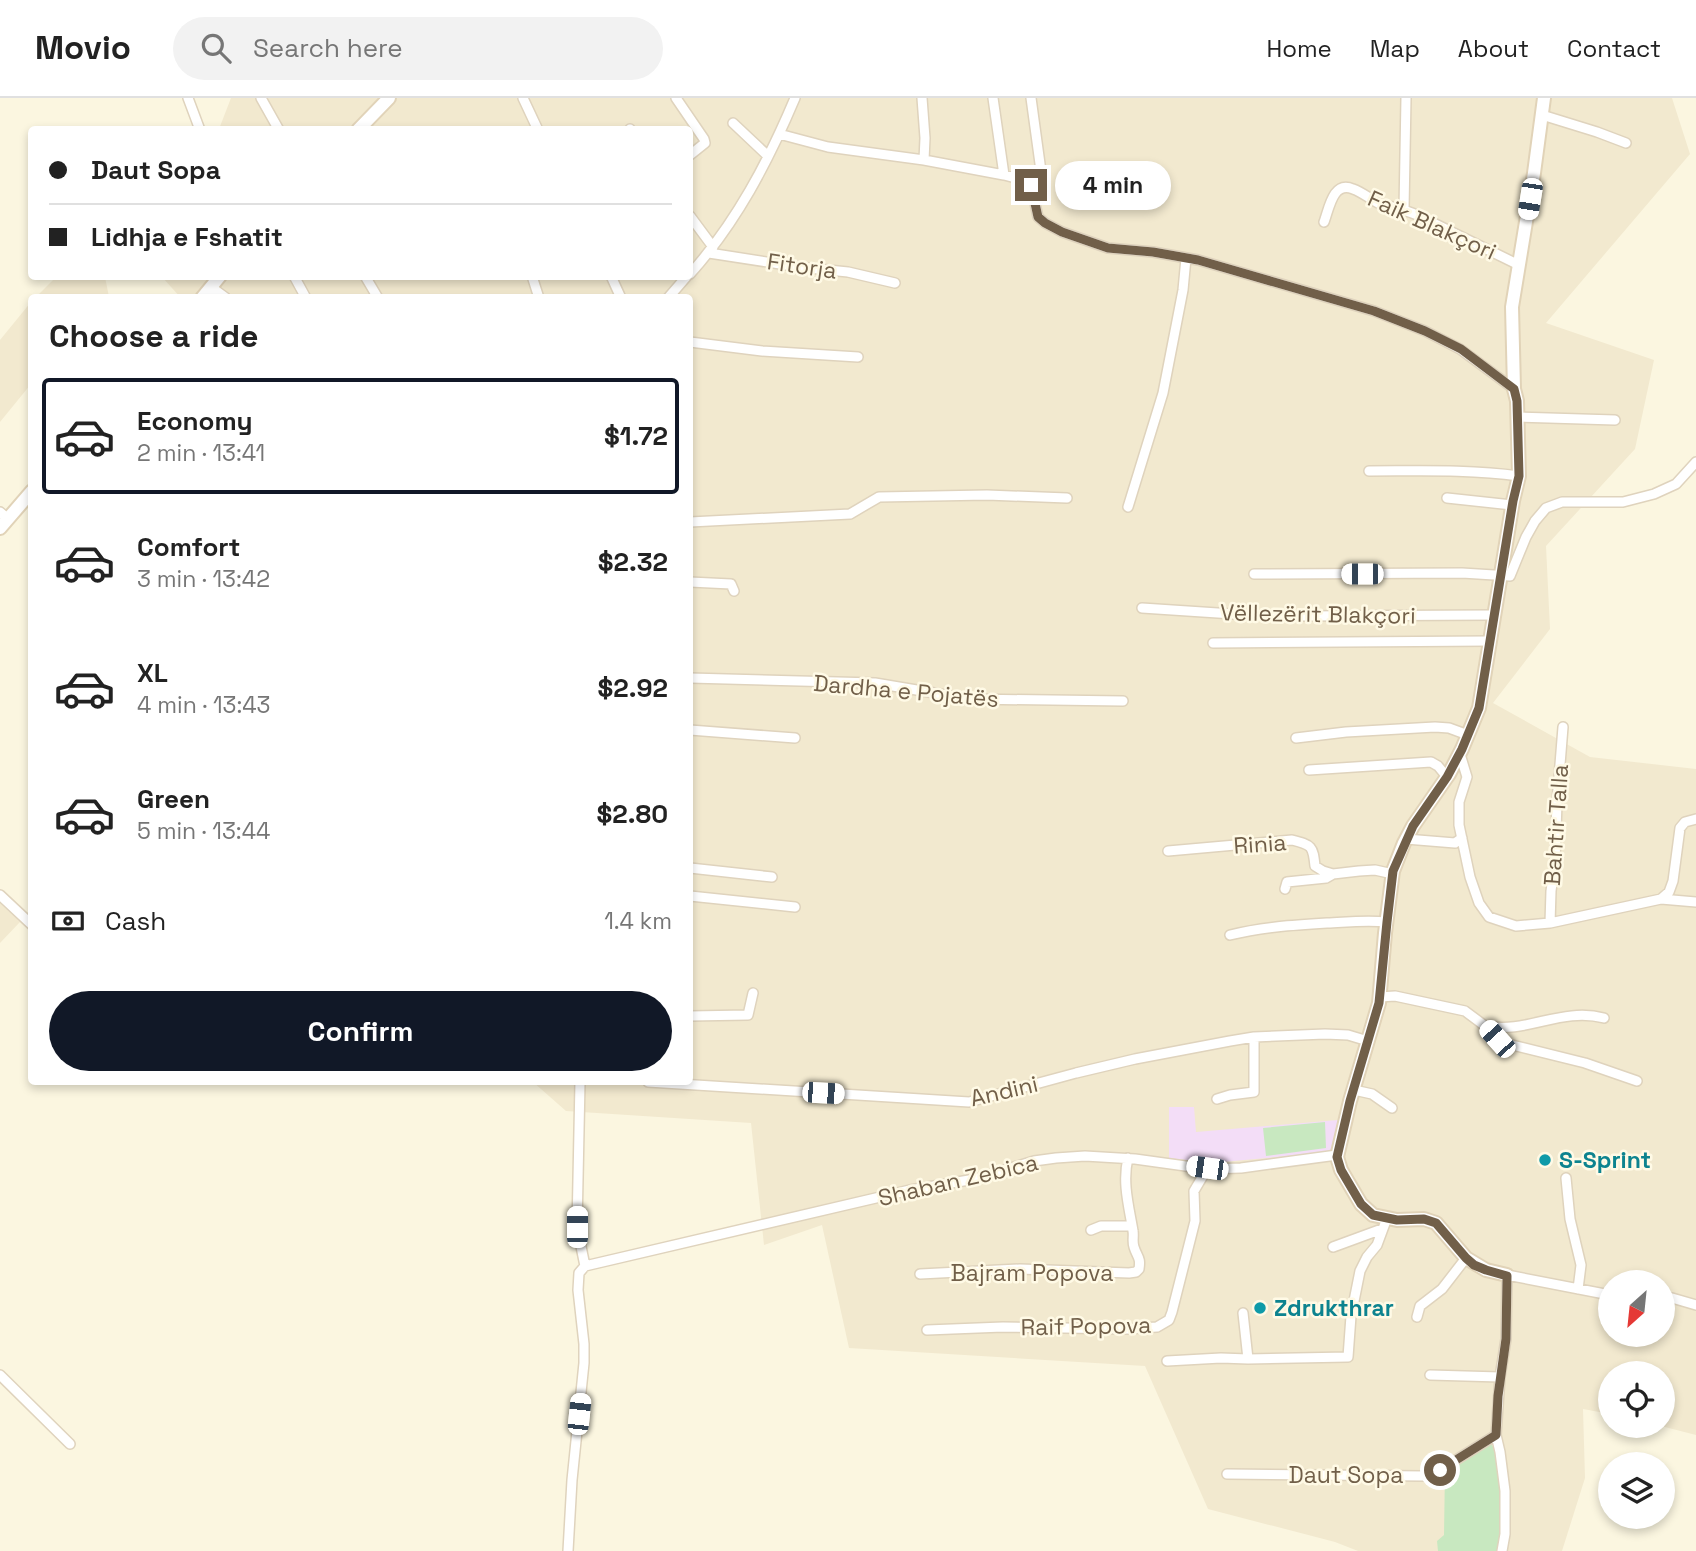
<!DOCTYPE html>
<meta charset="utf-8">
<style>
body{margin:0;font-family:"Space Grotesk",sans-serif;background:#f2f2f2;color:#222;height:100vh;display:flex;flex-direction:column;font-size:26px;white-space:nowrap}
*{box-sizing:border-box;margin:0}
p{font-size:23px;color:#767676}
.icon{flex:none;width:38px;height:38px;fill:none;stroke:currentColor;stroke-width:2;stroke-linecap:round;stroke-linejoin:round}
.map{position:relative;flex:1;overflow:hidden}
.sheet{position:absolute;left:28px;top:196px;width:665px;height:791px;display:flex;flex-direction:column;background:#fff;border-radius:7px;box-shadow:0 4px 10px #0003}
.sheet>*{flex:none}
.top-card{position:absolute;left:28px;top:28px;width:665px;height:154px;border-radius:7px;box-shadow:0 4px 10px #0003;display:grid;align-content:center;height:154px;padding:0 21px;background:#fff}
.needle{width:46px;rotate:207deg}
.buttons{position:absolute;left:1598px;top:1172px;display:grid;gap:14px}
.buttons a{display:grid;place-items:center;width:77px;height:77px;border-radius:50%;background:#fff;box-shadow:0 4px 10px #0003;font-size:35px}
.end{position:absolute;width:32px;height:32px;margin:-16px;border:9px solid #715f49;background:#fff;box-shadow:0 0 0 4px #fff}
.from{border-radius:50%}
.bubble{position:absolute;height:49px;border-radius:24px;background:#fff;box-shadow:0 4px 10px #0003;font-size:23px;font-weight:700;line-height:49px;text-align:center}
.car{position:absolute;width:21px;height:42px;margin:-21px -10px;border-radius:9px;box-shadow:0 0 5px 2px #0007;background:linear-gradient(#fff 24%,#345 0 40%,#fff 0 76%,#345 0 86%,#fff 0)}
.top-card b{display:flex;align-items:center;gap:24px;height:66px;font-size:26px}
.top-card b+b{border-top:2px solid #e0e0e0}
.top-card i{width:18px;height:18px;background:#222}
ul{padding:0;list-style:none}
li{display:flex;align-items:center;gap:21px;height:116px;margin:0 14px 10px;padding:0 7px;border:4px solid transparent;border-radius:7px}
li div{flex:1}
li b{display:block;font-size:26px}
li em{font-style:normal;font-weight:700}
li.active{border-color:#111827}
li>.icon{width:63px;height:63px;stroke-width:1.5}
h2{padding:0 21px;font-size:32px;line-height:84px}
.pay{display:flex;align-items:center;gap:18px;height:77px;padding:0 21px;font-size:26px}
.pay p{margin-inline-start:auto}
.action{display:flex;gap:14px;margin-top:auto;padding:14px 21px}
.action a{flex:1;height:80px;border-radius:42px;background:#111827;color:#fff;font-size:28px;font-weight:700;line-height:80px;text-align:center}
header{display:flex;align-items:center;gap:42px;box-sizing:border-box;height:98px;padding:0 35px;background:#fff;border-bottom:2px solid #e0e0e0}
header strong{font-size:33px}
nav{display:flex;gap:38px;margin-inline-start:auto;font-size:24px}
.search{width:490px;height:63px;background:#f2f2f2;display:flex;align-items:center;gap:18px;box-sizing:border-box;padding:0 24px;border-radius:38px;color:#767676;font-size:26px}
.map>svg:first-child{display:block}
.residential{fill:#f2e9cf;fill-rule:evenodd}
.education{fill:#f3ddf7}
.green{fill:#c8e8c0}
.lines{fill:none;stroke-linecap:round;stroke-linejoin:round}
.street-casing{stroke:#dfd3bd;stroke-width:12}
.secondary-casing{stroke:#e1d3b8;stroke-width:16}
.street{stroke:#fff;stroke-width:9}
.secondary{stroke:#fff;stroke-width:12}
.route{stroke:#715f49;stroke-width:9}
.culture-dot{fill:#0f9aa8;stroke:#fffae6;stroke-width:2.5}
.labels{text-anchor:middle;stroke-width:5;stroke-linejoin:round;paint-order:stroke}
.street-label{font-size:23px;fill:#715f49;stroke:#fffae6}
.culture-label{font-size:23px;font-weight:bold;fill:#0d838f;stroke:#fffae6;text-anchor:start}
</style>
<header>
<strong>Movio</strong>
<div class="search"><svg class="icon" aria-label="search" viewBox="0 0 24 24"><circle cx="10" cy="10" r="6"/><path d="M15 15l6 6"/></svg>Search here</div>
<nav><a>Home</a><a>Map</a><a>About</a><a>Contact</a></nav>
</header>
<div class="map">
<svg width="1696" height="1453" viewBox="0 0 1696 1453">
<rect width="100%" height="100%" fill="#fbf6e0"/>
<path class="residential" d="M231,0H1672L1690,56L1546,225L1654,262L1635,351L1546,448L1550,531L1493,605L1590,659L1696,671V1337L1661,1328H1662V1276H1610V1316L1583,1311L1585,1380L1562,1453H1358L1335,1444L1208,1411L1145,1268L849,1250L822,1127L764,1147L751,1025L566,1013L533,984H690V200H181L162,179L690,178V32L219,31ZM1610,1185H1662V1237H1610Z
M57,178L105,179L109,199H36Z
M31,204V286L0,324V242Z
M0,805L20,824L0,845Z"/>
<path class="education" d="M1169,1009H1194L1196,1034L1338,1022L1330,1054L1212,1065L1169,1060Z"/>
<path class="green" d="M1325,1024L1326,1050L1266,1058L1263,1030Z
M1491,1346C1502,1358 1503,1407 1502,1424C1501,1434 1499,1444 1497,1453H1438L1437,1443L1444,1437L1445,1371Z"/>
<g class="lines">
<g class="street-casing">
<path id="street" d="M188,0L200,32
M261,0L279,32
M523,0L538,32
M676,0L704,41L705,45L690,57
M922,0L925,40L924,62
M993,0L1004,77
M1542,17L1597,34L1626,45
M733,25L768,58
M630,31V32
M779,36L828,49L924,62L1004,77L1032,84L1041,80V73L1031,0
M1032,84L1031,87L1038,119L1045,125L1062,134L1108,150L1153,154L1198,162L1374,213L1425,233L1460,251L1514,291
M1404,111L1406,0
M690,118L713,149
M1324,124C1329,111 1333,82 1353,91C1362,94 1370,101 1378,105C1391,109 1404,111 1417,117L1519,167
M709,155L799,169L848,174L895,185
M690,176C736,125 768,64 795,0
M294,178L306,200
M365,178L378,200
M532,178L539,200
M611,178L621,200
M211,189L226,200
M668,200L687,178
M690,244L762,253L858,259
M1518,319L1615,322
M1369,373C1419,373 1469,371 1519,378
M1447,400L1512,407
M1128,409L1163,295L1183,192L1186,160
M0,414L8,421
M690,424L850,416L879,399L987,397L1067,400
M1254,476L1462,475L1510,478L1526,439L1535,423L1546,410L1562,404H1623L1654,396L1676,386L1696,364
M690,484L731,486L734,493
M1142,510L1248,517L1299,518L1494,517
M1213,545L1490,543
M690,580L875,585L970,601L1123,603
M690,632L795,640
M1296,640L1346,634L1435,629L1449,630L1468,637
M1460,656L1467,679L1459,704V727L1470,779L1479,805L1489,819L1516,828L1550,825L1661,801L1669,794L1673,783L1680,730L1685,724L1696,721
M1309,672L1431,664L1438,668L1447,679
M1406,741L1455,745L1462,740
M1168,753L1292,742C1312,747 1313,748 1315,768L1323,773L1333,776
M690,770L772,779
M1285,791L1287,784L1326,780L1333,776L1359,773L1375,772L1393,776
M0,797L32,827
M690,798L795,809
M1661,801L1696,804
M1550,825L1551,793L1555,764L1557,704L1563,629
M1230,837C1262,829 1294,827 1327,825C1349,824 1365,822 1387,824
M1380,899L1395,898L1465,913L1485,928L1497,941L1504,945L1585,965L1637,983
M690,918L748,917L753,895
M1486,928C1527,936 1561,909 1604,920
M648,984L969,1004L1076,975L1135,961L1230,943L1254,939L1325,936L1348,937L1368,943
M1354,992L1372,996L1392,1010
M1217,1001L1230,997L1254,994V939
M1566,1080L1570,1121L1581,1167L1578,1191
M1091,1132L1101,1128H1132
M1333,1149L1382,1131
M585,1168L910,1092L975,1081L1034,1063L1056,1060L1085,1058L1135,1061L1207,1071L1241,1070L1337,1057
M920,1176L1020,1171L1129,1175L1136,1174L1139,1171C1141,1159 1137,1159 1134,1149C1132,1144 1134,1138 1133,1133C1129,1109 1122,1084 1128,1060
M1662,1200H1672L1696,1207
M1243,1215L1248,1261
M1417,1219L1420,1208L1442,1191L1466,1160
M927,1232L1003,1229L1127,1231L1157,1229L1169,1222L1172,1214L1195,1123L1194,1093L1207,1071
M1167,1263L1221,1260L1248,1261L1348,1259L1351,1218L1360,1173L1367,1159L1377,1147L1387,1120
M0,1277L70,1346
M1430,1277L1500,1279
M1227,1376L1424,1378L1440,1372L1496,1337
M568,1453L572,1382L584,1265V1246L578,1192L579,1175L585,1168L577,1129L580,984
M1502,1453L1505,1436V1393L1500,1354L1496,1337L1500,1279L1506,1241L1507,1177L1610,1197"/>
</g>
<g class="secondary-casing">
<path id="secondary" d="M358,32L389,0
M202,200L220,178
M0,430L32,393
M1507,1177L1486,1172L1466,1160L1436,1125L1424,1121L1397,1122L1373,1117L1361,1106L1341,1072L1337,1059L1350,1003L1379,905L1385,835L1393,773L1404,745L1413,728L1449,676L1462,651L1479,610L1513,403L1519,378L1517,303L1514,291L1512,209L1534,75L1544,0"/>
</g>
<use href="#street" class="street"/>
<use href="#secondary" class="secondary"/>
</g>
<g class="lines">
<path class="route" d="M1031,87L1038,119L1045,125L1062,134L1108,150L1153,154L1198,162L1374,213L1425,233L1461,251L1514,291L1517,303L1519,378L1513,403L1479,610L1462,651L1447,679L1413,728L1393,773L1387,824L1379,905L1350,1003L1337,1059L1341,1072L1361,1106L1373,1117L1397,1122L1424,1121L1436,1125L1466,1160L1474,1167L1486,1172L1507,1178L1506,1241L1498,1298L1496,1337L1440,1372"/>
</g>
<g class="culture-dot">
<circle cx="1545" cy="1062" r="7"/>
<circle cx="1260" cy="1210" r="7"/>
</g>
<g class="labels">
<g class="street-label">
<text transform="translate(1432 127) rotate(24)" y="8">Faik Blakçori</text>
<text transform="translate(802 168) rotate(8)" y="8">Fitorja</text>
<text transform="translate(1318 516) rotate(1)" y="8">Vëllezërit Blakçori</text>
<text transform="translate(906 593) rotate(5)" y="8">Dardha e Pojatës</text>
<text transform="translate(1556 727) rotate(-86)" y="8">Bahtir Talla</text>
<text transform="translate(1260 746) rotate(-4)" y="8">Rinia</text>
<text transform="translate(1004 993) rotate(-13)" y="8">Andini</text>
<text transform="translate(958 1082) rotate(-13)" y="8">Shaban Zebica</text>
<text x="1032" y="1183">Bajram Popova</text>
<text transform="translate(1086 1228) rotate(-1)" y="8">Raif Popova</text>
<text x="1346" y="1385">Daut Sopa</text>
</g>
<g class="culture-label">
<text x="1559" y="1070">S-Sprint</text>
<text x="1274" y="1218">Zdrukthrar</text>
</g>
</g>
</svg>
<div class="buttons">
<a><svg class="needle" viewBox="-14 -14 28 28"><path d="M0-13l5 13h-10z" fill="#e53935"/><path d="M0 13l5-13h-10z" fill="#767676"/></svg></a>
<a><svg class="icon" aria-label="locate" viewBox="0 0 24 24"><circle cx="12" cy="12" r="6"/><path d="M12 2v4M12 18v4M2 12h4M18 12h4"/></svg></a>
<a><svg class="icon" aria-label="layers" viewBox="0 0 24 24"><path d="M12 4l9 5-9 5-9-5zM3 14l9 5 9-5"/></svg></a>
</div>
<i class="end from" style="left:1440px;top:1372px"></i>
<i class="end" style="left:1031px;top:87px"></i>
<div class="bubble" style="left:1055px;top:63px;width:116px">4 min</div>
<i class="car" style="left:1530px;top:101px;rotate:189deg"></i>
<i class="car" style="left:1362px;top:476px;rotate:270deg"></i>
<i class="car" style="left:1497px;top:941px;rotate:318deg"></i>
<i class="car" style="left:823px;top:995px;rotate:93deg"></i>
<i class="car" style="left:1207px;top:1070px;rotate:278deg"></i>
<i class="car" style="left:577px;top:1129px;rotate:0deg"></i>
<i class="car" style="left:579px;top:1316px;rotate:6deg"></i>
<div class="top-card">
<b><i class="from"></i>Daut Sopa</b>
<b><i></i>Lidhja e Fshatit</b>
</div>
<section class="sheet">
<h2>Choose a ride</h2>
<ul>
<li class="active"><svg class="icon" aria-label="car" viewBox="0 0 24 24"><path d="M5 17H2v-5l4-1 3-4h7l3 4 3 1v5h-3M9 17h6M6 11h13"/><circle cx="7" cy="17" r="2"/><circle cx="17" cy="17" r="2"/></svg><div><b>Economy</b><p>2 min · 13:41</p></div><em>$1.72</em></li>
<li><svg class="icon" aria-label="car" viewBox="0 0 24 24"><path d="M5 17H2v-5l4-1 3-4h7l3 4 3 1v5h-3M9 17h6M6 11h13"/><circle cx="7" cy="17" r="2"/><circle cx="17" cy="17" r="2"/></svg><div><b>Comfort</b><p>3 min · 13:42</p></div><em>$2.32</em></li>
<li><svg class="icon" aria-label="car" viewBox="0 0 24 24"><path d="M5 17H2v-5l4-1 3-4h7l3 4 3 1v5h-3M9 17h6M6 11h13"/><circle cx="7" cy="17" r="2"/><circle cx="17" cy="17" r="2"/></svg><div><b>XL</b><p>4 min · 13:43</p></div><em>$2.92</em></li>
<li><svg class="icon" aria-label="car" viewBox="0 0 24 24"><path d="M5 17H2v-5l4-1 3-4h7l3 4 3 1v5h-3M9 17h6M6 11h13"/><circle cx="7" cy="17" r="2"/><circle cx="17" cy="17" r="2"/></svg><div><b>Green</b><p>5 min · 13:44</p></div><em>$2.80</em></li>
</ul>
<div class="pay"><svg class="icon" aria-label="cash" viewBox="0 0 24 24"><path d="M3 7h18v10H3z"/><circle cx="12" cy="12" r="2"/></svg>Cash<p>1.4 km</p></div>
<div class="action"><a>Confirm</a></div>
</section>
</div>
